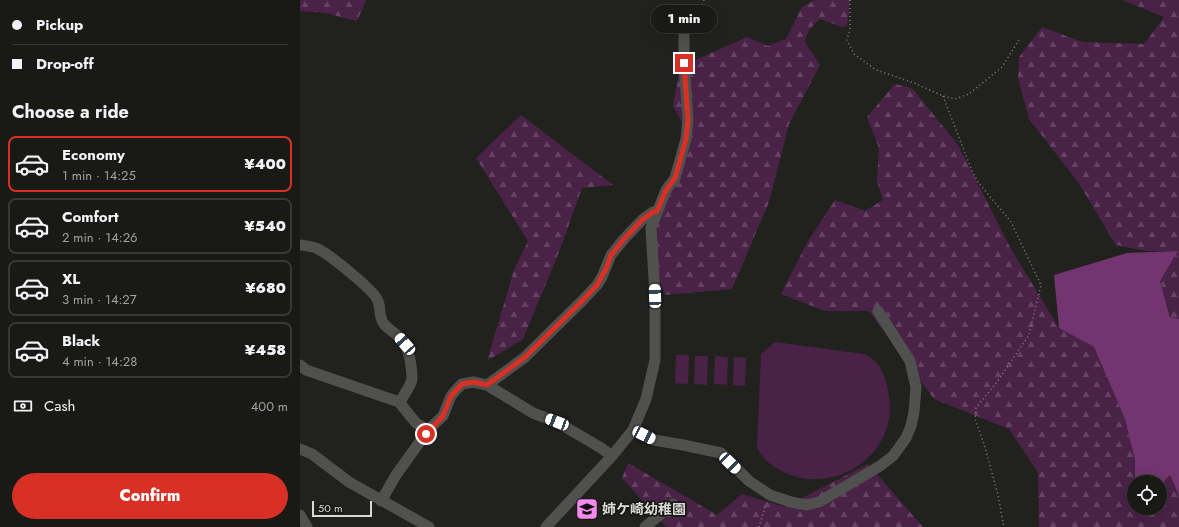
<!DOCTYPE html>
<meta charset="utf-8">
<style>
body{margin:0;font-family:Jost,"Noto Sans JP",sans-serif;background:#262723;color:#f1f3f6;height:100vh;display:flex;flex-direction:column;font-size:15px;white-space:nowrap}
*{box-sizing:border-box;margin:0}
p{font-size:13px;color:#9fa1a1}
.icon{flex:none;width:22px;height:22px;fill:none;stroke:currentColor;stroke-width:2;stroke-linecap:round;stroke-linejoin:round}
.map{position:relative;flex:1;overflow:hidden}
.sheet{display:flex;flex-direction:column;background:#191a16;width:300px}
.sheet>*{flex:none}
.top-card{display:grid;align-content:center;height:88px;padding:0 12px;background:#191a16}
.controls{position:absolute;left:827px;top:475px;display:grid;gap:8px}
.controls a{display:grid;place-items:center;width:40px;height:40px;border-radius:50%;background:#191a16;box-shadow:0 4px 16px #0002,0 0 0 1px #373835;font-size:20px}
.scale{position:absolute;left:12px;bottom:10px;width:60px;box-sizing:border-box;padding-left:4px;border:2px solid #d8d9d6;border-top:0;font-size:11px;line-height:14px;white-space:nowrap;color:#d8d9d6;-webkit-text-stroke:3px #181915;paint-order:stroke}
.end{position:absolute;width:18px;height:18px;margin:-9px;border:5px solid #d93025;background:#fff;box-shadow:0 0 0 2px #fff}
.from{border-radius:50%}
.bubble{position:absolute;height:28px;border-radius:14px;background:#191a16;box-shadow:0 4px 16px #0002,0 0 0 1px #373835;font-size:13px;font-weight:800;line-height:28px;text-align:center}
.car{position:absolute;width:12px;height:24px;margin:-12px -6px;border-radius:5px;box-shadow:0 0 3px 1px #0007;background:linear-gradient(#fff 24%,#345 0 40%,#fff 0 76%,#345 0 86%,#fff 0)}
.top-card b{display:flex;align-items:center;gap:14px;height:38px;font-size:15px}
.top-card b+b{border-top:1px solid #373835}
.top-card i{width:10px;height:10px;background:#f1f3f6}
ul{padding:0;list-style:none}
li{display:flex;align-items:center;gap:12px;height:56px;margin:0 8px 6px;padding:0 4px;border:2px solid #373835;border-radius:8px}
li div{flex:1}
li b{display:block;font-size:15px}
li em{font-style:normal;font-weight:800}
li.active{border-color:#d93025}
li>.icon{width:36px;height:36px;stroke-width:1.5}
h2{padding:0 12px;font-size:18px;line-height:48px}
.pay{display:flex;align-items:center;gap:10px;height:44px;padding:0 12px;font-size:15px}
.pay p{margin-inline-start:auto}
.primary-button{display:flex;gap:8px;margin-top:auto;padding:8px 12px}
.primary-button a{flex:1;height:46px;border-radius:24px;background:#d93025;color:#fff;font-size:16px;font-weight:800;line-height:46px;text-align:center}
main{display:flex;flex:1;min-height:0}
.map>svg:first-child{display:block}
.green{fill:#4a2248}
.forest{fill:url(#forest-firs)}
.water{fill:#72356f}
.lines{fill:none;stroke-linecap:round;stroke-linejoin:round}
.path{stroke:#838481;stroke-width:1.5;stroke-dasharray:1 3;stroke-linecap:butt}
.minor{stroke:#50514e;stroke-width:11}
.route{stroke:#d93025;stroke-width:5}
.labels{text-anchor:middle;stroke-width:3.5;stroke-linejoin:round;paint-order:stroke}
.poi-label{font-size:14px;font-weight:bold;fill:#d8d9d6;stroke:#181915;text-anchor:start}
</style>
<main>
<section class="sheet">
<div class="top-card">
<b><i class="from"></i>Pickup</b>
<b><i></i>Drop-off</b>
</div>
<h2>Choose a ride</h2>
<ul>
<li class="active"><svg class="icon" aria-label="car" viewBox="0 0 24 24"><path d="M5 17H2v-5l4-1 3-4h7l3 4 3 1v5h-3M9 17h6M6 11h13"/><circle cx="7" cy="17" r="2"/><circle cx="17" cy="17" r="2"/></svg><div><b>Economy</b><p>1 min · 14:25</p></div><em>¥400</em></li>
<li><svg class="icon" aria-label="car" viewBox="0 0 24 24"><path d="M5 17H2v-5l4-1 3-4h7l3 4 3 1v5h-3M9 17h6M6 11h13"/><circle cx="7" cy="17" r="2"/><circle cx="17" cy="17" r="2"/></svg><div><b>Comfort</b><p>2 min · 14:26</p></div><em>¥540</em></li>
<li><svg class="icon" aria-label="car" viewBox="0 0 24 24"><path d="M5 17H2v-5l4-1 3-4h7l3 4 3 1v5h-3M9 17h6M6 11h13"/><circle cx="7" cy="17" r="2"/><circle cx="17" cy="17" r="2"/></svg><div><b>XL</b><p>3 min · 14:27</p></div><em>¥680</em></li>
<li><svg class="icon" aria-label="car" viewBox="0 0 24 24"><path d="M5 17H2v-5l4-1 3-4h7l3 4 3 1v5h-3M9 17h6M6 11h13"/><circle cx="7" cy="17" r="2"/><circle cx="17" cy="17" r="2"/></svg><div><b>Black</b><p>4 min · 14:28</p></div><em>¥458</em></li>
</ul>
<div class="pay"><svg class="icon" aria-label="cash" viewBox="0 0 24 24"><path d="M3 7h18v10H3z"/><circle cx="12" cy="12" r="2"/></svg>Cash<p>400 m</p></div>
<div class="primary-button"><a>Confirm</a></div>
</section>
<div class="map">
<svg width="879" height="527" viewBox="0 0 879 527">
<defs>
<pattern id="forest-firs" width="22" height="20" patternUnits="userSpaceOnUse"><rect width="22" height="20" fill="#4a2248"/><path d="M5 1l3.5 6h-7zM16 11l3.5 6h-7z" fill="#634262"/></pattern>
</defs>
<rect width="100%" height="100%" fill="#21221e"/>
<path class="green" d="M475,342L564,354C577,359 584,372 587,385C589,396 591,407 589,418C582,465 528,492 486,473C473,467 463,460 457,447L461,354Z
M376,355H389L388,384L375,383Z
M395,356H408L407,385L394,384Z
M415,356L428,357L427,385L414,384Z
M434,357L446,358L445,386L433,385Z"/>
<path class="forest" d="M0,0H65L66,1L57,21L25,13L0,11Z
M515,0H550L547,26L542,27L520,19C512,26 507,31 505,42L520,65L489,124L469,202L432,289L365,295L357,275L356,225L390,137L373,106L380,67L447,37L468,46L486,39L502,7Z
M822,0H879V319L871,318L860,281L878,251H847L816,245L778,182L729,119L718,78L719,57L742,27L783,42L844,44L864,17Z
M595,84L612,88L658,145L711,249L759,328L794,347L825,419L835,460V513L840,508H860V486L870,475L879,496V527H739L738,472L709,429L634,399L569,311H525L481,294L508,241L535,200L565,211L583,200L577,181L579,148L567,117Z
M221,115L313,185L282,188L259,252L223,339L187,361L214,270L228,241L176,158Z
M328,463L417,515L442,494L485,507L568,464L623,527H368L362,523L322,478Z"/>
<path class="water" d="M878,251L860,281L870,317L879,319V496L870,475L860,486V482H835V460L825,419L794,347L759,328L754,275L827,253Z"/>
<g class="lines">
<path class="path" d="M550,0V29L547,40L554,54L576,70L614,83L643,96L655,99L669,94L702,67L719,40
M393,31L404,0
M643,96L672,171L678,182L711,222L741,285L729,335L697,382L676,408L675,419L684,444L698,495L704,527
M459,527L466,504"/>
<path class="minor" d="M0,245C6,246 13,246 18,249C30,255 74,290 78,301C81,308 78,316 84,324C88,329 94,332 98,336C109,347 111,361 112,376C113,385 103,394 100,403
M0,365L6,370L99,402L116,423L126,429H129L143,416L151,396L156,390L162,384L173,382L187,385L233,413L257,422L301,448L312,456
M187,385L224,358L283,300L297,285L302,277L311,255L324,239L342,220L353,212L357,211
M333,430L354,440L383,445L421,453L449,481L470,495L491,502L506,505L519,502L580,466L593,456L606,438L611,426L614,412L616,387L610,361L578,311
M0,449L12,454L49,482L129,527
M81,501L96,475L129,429
M0,515L7,527
M246,527L312,456L333,430L346,399L355,360V296L351,228L366,190L375,178L386,139L388,120L384,63V32
M345,527L373,504"/>
</g>
<g class="lines">
<path class="route" d="M126,434L143,416L151,396L162,384L174,382L187,385L224,358L283,300L297,285L306,269L311,255L324,239L342,220L353,212L357,211L366,190L375,178L386,139L388,120L384,63"/>
</g>
<defs>
<g id="school-square" transform="scale(1.15)"><rect x="-9" y="-9" width="18" height="18" rx="4" fill="#f589ee" stroke="#181915"/><path d="M0-5L7-2L0 1L-7-2ZM-4 1L0 2.5L4 1V4Q0 6-4 4Z" fill="#111"/></g>
</defs>
<g fill-rule="evenodd">
<use href="#school-square" x="287" y="509"/>
</g>
<g class="labels">
<g class="poi-label">
<text x="302" y="514">姉ケ崎幼稚園</text>
</g>
</g>
</svg>
<div class="controls">
<a><svg class="icon" aria-label="locate" viewBox="0 0 24 24"><circle cx="12" cy="12" r="6"/><path d="M12 2v4M12 18v4M2 12h4M18 12h4"/></svg></a>
</div>
<div class="scale">50 m</div>
<i class="end from" style="left:126px;top:434px"></i>
<i class="end" style="left:384px;top:63px"></i>
<div class="bubble" style="left:351px;top:5px;width:66px">1 min</div>
<i class="car" style="left:355px;top:296px;rotate:358deg"></i>
<i class="car" style="left:105px;top:344px;rotate:319deg"></i>
<i class="car" style="left:257px;top:422px;rotate:291deg"></i>
<i class="car" style="left:344px;top:435px;rotate:116deg"></i>
<i class="car" style="left:430px;top:463px;rotate:134deg"></i>
</div>
</main>
